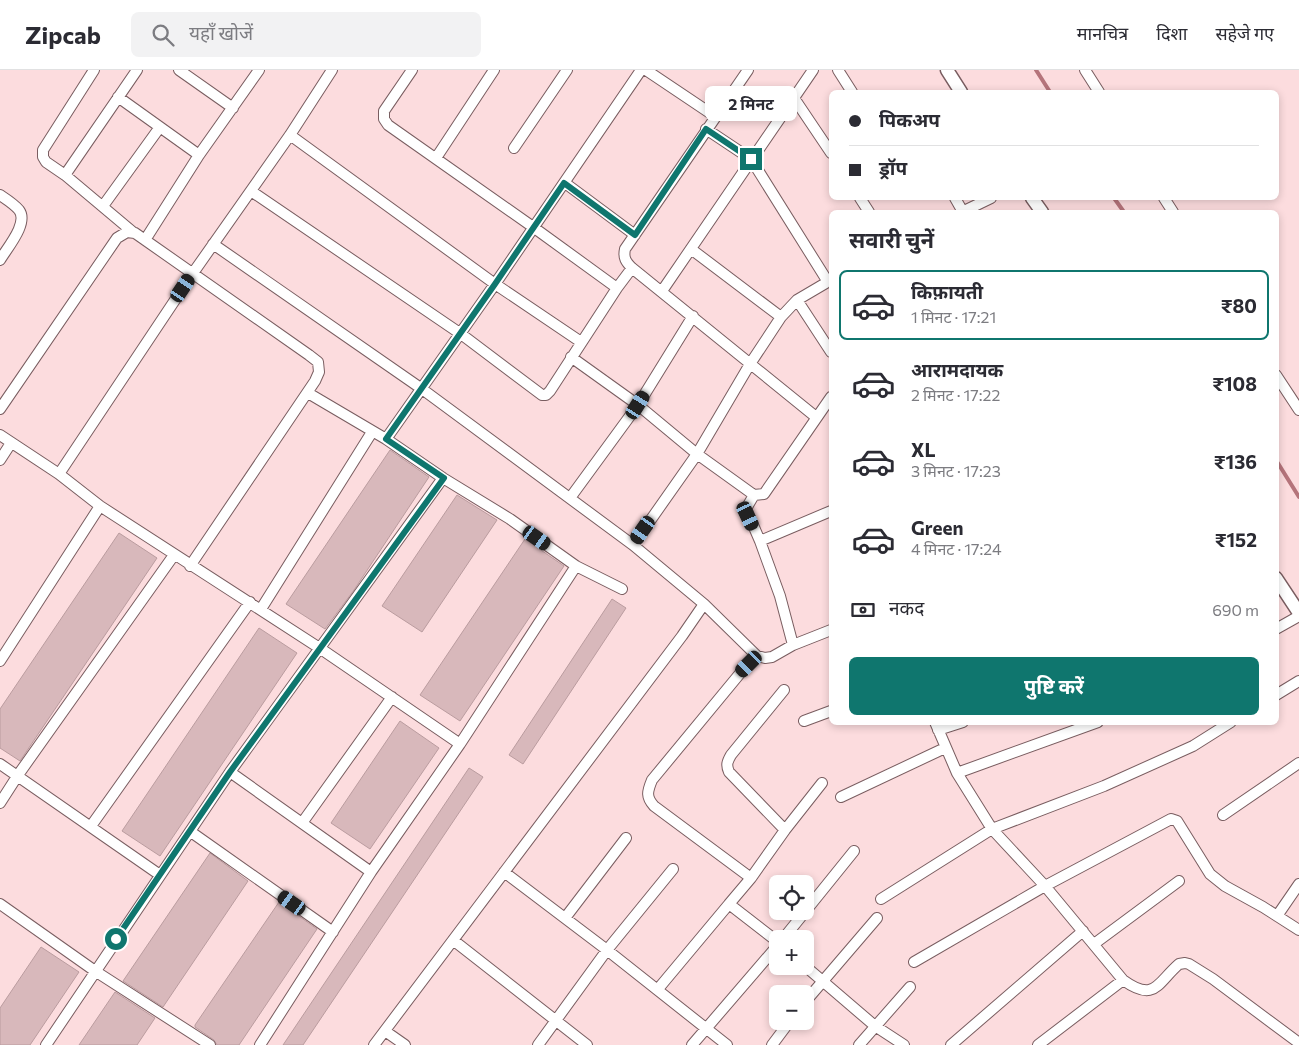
<!DOCTYPE html>
<html lang="hi">
<meta charset="utf-8">
<style>
body{margin:0;font-family:Commissioner,"Noto Sans Devanagari",sans-serif;background:#f2f2f3;color:#2b2b33;height:100vh;display:flex;flex-direction:column;font-size:19px;white-space:nowrap}
*{box-sizing:border-box;margin:0}
p{font-size:16px;color:#7c7c81}
.icon{flex:none;width:28px;height:28px;fill:none;stroke:currentColor;stroke-width:2;stroke-linecap:round;stroke-linejoin:round}
.map{position:relative;flex:1;overflow:hidden}
.details{position:absolute;left:829px;top:140px;width:450px;height:515px;display:flex;flex-direction:column;background:#fff;border-radius:8px;box-shadow:0 2px 8px #0003}
.details>*{flex:none}
.guide{position:absolute;left:829px;top:20px;width:450px;height:110px;border-radius:8px;box-shadow:0 2px 8px #0003;display:grid;align-content:center;height:110px;padding:0 20px;background:#fff}
.buttons{position:absolute;left:769px;top:805px;display:grid;gap:10px}
.buttons a{display:grid;place-items:center;width:45px;height:45px;border-radius:8px;background:#fff;box-shadow:0 2px 8px #0003;font-size:25px}
.end{position:absolute;width:22px;height:22px;margin:-11px;border:6px solid #0f766e;background:#fff;box-shadow:0 0 0 2px #fff}
.from{border-radius:50%}
.bubble{position:absolute;height:35px;border-radius:8px;background:#fff;box-shadow:0 2px 8px #0003;font-size:16px;font-weight:700;line-height:35px;text-align:center}
.car{position:absolute;width:15px;height:30px;margin:-15px -8px;border-radius:6px;box-shadow:0 0 4px 1px #0007;background:linear-gradient(#222 24%,#8ab4d8 0 40%,#222 0 76%,#8ab4d8 0 86%,#222 0)}
.guide b{display:flex;align-items:center;gap:18px;height:48px;font-size:19px}
.guide b+b{border-top:1px solid #e1e1e2}
.guide i{width:12px;height:12px;background:#2b2b33}
ul{padding:0;list-style:none}
li{display:flex;align-items:center;gap:15px;height:70px;margin:0 10px 8px;padding:0 10px;border:2px solid transparent;border-radius:8px}
li div{flex:1}
li b{display:block;font-size:19px}
li em{font-style:normal;font-weight:700}
li.selected{border-color:#0f766e}
li>.icon{width:45px;height:45px;stroke-width:1.5}
h2{padding:0 20px;font-size:22px;line-height:60px}
.pay{display:flex;align-items:center;gap:12px;height:55px;padding:0 20px;font-size:19px}
.pay p{margin-inline-start:auto}
.cta{display:flex;gap:10px;margin-top:auto;padding:10px 20px}
.cta a{flex:1;height:58px;border-radius:8px;background:#0f766e;color:#fff;font-size:20px;font-weight:700;line-height:58px;text-align:center}
header{display:flex;align-items:center;gap:30px;box-sizing:border-box;height:70px;padding:0 25px;background:#fff;border-bottom:1px solid #e1e1e2}
header strong{font-size:24px}
nav{display:flex;gap:28px;margin-inline-start:auto;font-size:18px}
.search{width:350px;height:45px;background:#f2f2f3;display:flex;align-items:center;gap:12px;box-sizing:border-box;padding:0 18px;border-radius:8px;color:#7c7c81;font-size:19px}
.map>svg:first-child{display:block}
.lines{fill:none;stroke-linecap:round;stroke-linejoin:round}
.stream{stroke:#b5747b;stroke-width:4}
.building{fill:#d8b8bb;stroke:#ba9c9f}
.minor-casing{stroke:#795d60;stroke-width:12}
.tertiary-casing{stroke:#795d60;stroke-width:15}
.minor{stroke:#fff;stroke-width:10}
.tertiary{stroke:#fff;stroke-width:12}
.route{stroke:#0f766e;stroke-width:6}
</style>
<header>
<strong>Zipcab</strong>
<div class="search"><svg class="icon" aria-label="search" viewBox="0 0 24 24"><circle cx="10" cy="10" r="6"/><path d="M15 15l6 6"/></svg>यहाँ खोजें</div>
<nav><a>मानचित्र</a><a>दिशा</a><a>सहेजे गए</a></nav>
</header>
<div class="map">
<svg width="1299" height="975" viewBox="0 0 1299 975">
<rect width="100%" height="100%" fill="#fcdcde"/>
<g class="lines">
<path class="stream" d="M1036,0L1050,22
M1114,128L1124,142
M1276,390L1299,427"/>
</g>
<path class="building" d="M390,380L429,407L354,520L325,559L286,534Z
M457,425L497,450L422,562L382,536Z
M119,463L157,488L20,691L0,678V639Z
M525,469L564,496L460,651L420,625Z
M612,529L626,538L523,694L509,685Z
M259,558L297,583L160,786L122,761Z
M400,651L439,678L370,779L331,753Z
M469,698L483,707L303,975H283Z
M210,783L248,811L163,937L123,911Z
M279,832L317,859L239,975H217L214,970L195,957V955Z
M41,877L79,902L30,975H0V938Z
M115,922L155,948L137,975H79Z"/>
<g class="lines">
<g class="minor-casing">
<path id="minor" d="M94,0L43,80V87L46,92L65,105L134,163
M179,0L233,38
M412,0L384,41V49L388,55L533,157L617,218
M646,0L716,47
M748,0L625,179C623,188 626,192 632,198L816,347
M838,0L852,22
M1085,0L1099,22
M118,27L199,85
M794,28L831,83
M706,59L751,89L828,212
M290,65L495,214L581,272
M514,78L567,0
M436,88L494,0
M65,105L137,0
M565,113L635,165
M251,121L461,264L542,325H546L550,321L617,218L632,198
M0,125C6,129 14,134 19,140C29,153 7,178 0,190
M860,128L869,142
M955,128L963,142
M1164,128L1173,142
M103,136L160,57
M962,142L991,128
M145,170L199,85L259,0
M213,174L422,319L633,475L704,534L757,586L765,588L772,587L793,575L831,560
M691,179L781,247
M662,221L813,0
M797,230L831,282
M571,287L638,335L697,384L754,425L764,424L831,327
M1276,305L1299,340
M308,323L386,369L443,408L510,449L576,496L622,519
M0,339L117,168L127,162L135,163L145,170L309,285L318,292L319,302L315,311L190,496
M0,365L59,404L100,436L321,579L460,674
M386,369L495,214L641,0
M0,390L11,373
M59,404L193,203L290,65L332,0
M754,425L747,437V441L760,471L831,441
M570,428L638,335L693,246
M760,471L780,526L793,575
M633,475L697,384L750,294L781,247L797,230L831,210
M261,539L372,362
M1276,559L1299,546
M757,586L742,601L652,710C647,722 646,727 654,736L751,808L729,834L778,872
M0,591L100,436
M784,620L731,685C727,692 726,695 729,702L785,760
M1276,625L1299,611
M804,651L831,641
M935,652L957,703L992,759L1045,816L1123,910L1038,975
M938,660L963,652
M0,694L160,805
M230,702L371,802
M957,703L1098,652
M841,727L945,678
M0,733L18,705L174,485
M1223,745L1299,693
M302,753L392,627
M91,756L250,532
M191,762L333,862
M504,802L607,880L727,975
M751,808L785,760L822,713
M881,829L992,759L1104,716L1193,676L1231,652
M0,834L95,901L210,975
M1277,846L1299,814
M565,848L626,768
M783,869L854,781
M453,870L587,975
M1094,874L1179,811
M914,892L1045,816L1171,749L1177,751L1210,804L1225,816L1263,837L1299,860
M805,896L875,956L904,975
M1123,910C1155,933 1157,913 1179,894L1185,893L1189,894L1213,909L1299,973
M658,919L729,834
M805,932L877,848
M385,961L405,975
M46,975L230,702L443,408
M260,975L371,802L460,674L576,496
M374,975L682,566L704,534
M538,975L607,880L673,799
M692,975L778,875
M772,975L790,951
M859,975L910,917
M951,975L1083,861"/>
</g>
<g class="tertiary-casing">
<path id="tertiary" d="M947,0L961,22
M1032,128L1042,142
M1276,508L1299,543"/>
</g>
<use href="#minor" class="minor"/>
<use href="#tertiary" class="tertiary"/>
</g>
<g class="lines">
<path class="route" d="M116,869L230,702L444,408L386,369L495,214L564,113L635,165L706,59L751,89"/>
</g>
</svg>
<div class="buttons">
<a><svg class="icon" aria-label="locate" viewBox="0 0 24 24"><circle cx="12" cy="12" r="6"/><path d="M12 2v4M12 18v4M2 12h4M18 12h4"/></svg></a>
<a>+</a>
<a>−</a>
</div>
<i class="end from" style="left:116px;top:869px"></i>
<i class="end" style="left:751px;top:89px"></i>
<div class="bubble" style="left:705px;top:16px;width:92px">2 मिनट</div>
<i class="car" style="left:183px;top:218px;rotate:34deg"></i>
<i class="car" style="left:638px;top:335px;rotate:32deg"></i>
<i class="car" style="left:748px;top:446px;rotate:155deg"></i>
<i class="car" style="left:643px;top:460px;rotate:215deg"></i>
<i class="car" style="left:537px;top:468px;rotate:125deg"></i>
<i class="car" style="left:749px;top:594px;rotate:225deg"></i>
<i class="car" style="left:292px;top:833px;rotate:305deg"></i>
<div class="guide">
<b><i class="from"></i>पिकअप</b>
<b><i></i>ड्रॉप</b>
</div>
<section class="details">
<h2>सवारी चुनें</h2>
<ul>
<li class="selected"><svg class="icon" aria-label="car" viewBox="0 0 24 24"><path d="M5 17H2v-5l4-1 3-4h7l3 4 3 1v5h-3M9 17h6M6 11h13"/><circle cx="7" cy="17" r="2"/><circle cx="17" cy="17" r="2"/></svg><div><b>किफ़ायती</b><p>1 मिनट · 17:21</p></div><em>₹80</em></li>
<li><svg class="icon" aria-label="car" viewBox="0 0 24 24"><path d="M5 17H2v-5l4-1 3-4h7l3 4 3 1v5h-3M9 17h6M6 11h13"/><circle cx="7" cy="17" r="2"/><circle cx="17" cy="17" r="2"/></svg><div><b>आरामदायक</b><p>2 मिनट · 17:22</p></div><em>₹108</em></li>
<li><svg class="icon" aria-label="car" viewBox="0 0 24 24"><path d="M5 17H2v-5l4-1 3-4h7l3 4 3 1v5h-3M9 17h6M6 11h13"/><circle cx="7" cy="17" r="2"/><circle cx="17" cy="17" r="2"/></svg><div><b>XL</b><p>3 मिनट · 17:23</p></div><em>₹136</em></li>
<li><svg class="icon" aria-label="car" viewBox="0 0 24 24"><path d="M5 17H2v-5l4-1 3-4h7l3 4 3 1v5h-3M9 17h6M6 11h13"/><circle cx="7" cy="17" r="2"/><circle cx="17" cy="17" r="2"/></svg><div><b>Green</b><p>4 मिनट · 17:24</p></div><em>₹152</em></li>
</ul>
<div class="pay"><svg class="icon" aria-label="cash" viewBox="0 0 24 24"><path d="M3 7h18v10H3z"/><circle cx="12" cy="12" r="2"/></svg>नकद<p>690 m</p></div>
<div class="cta"><a>पुष्टि करें</a></div>
</section>
</div>
